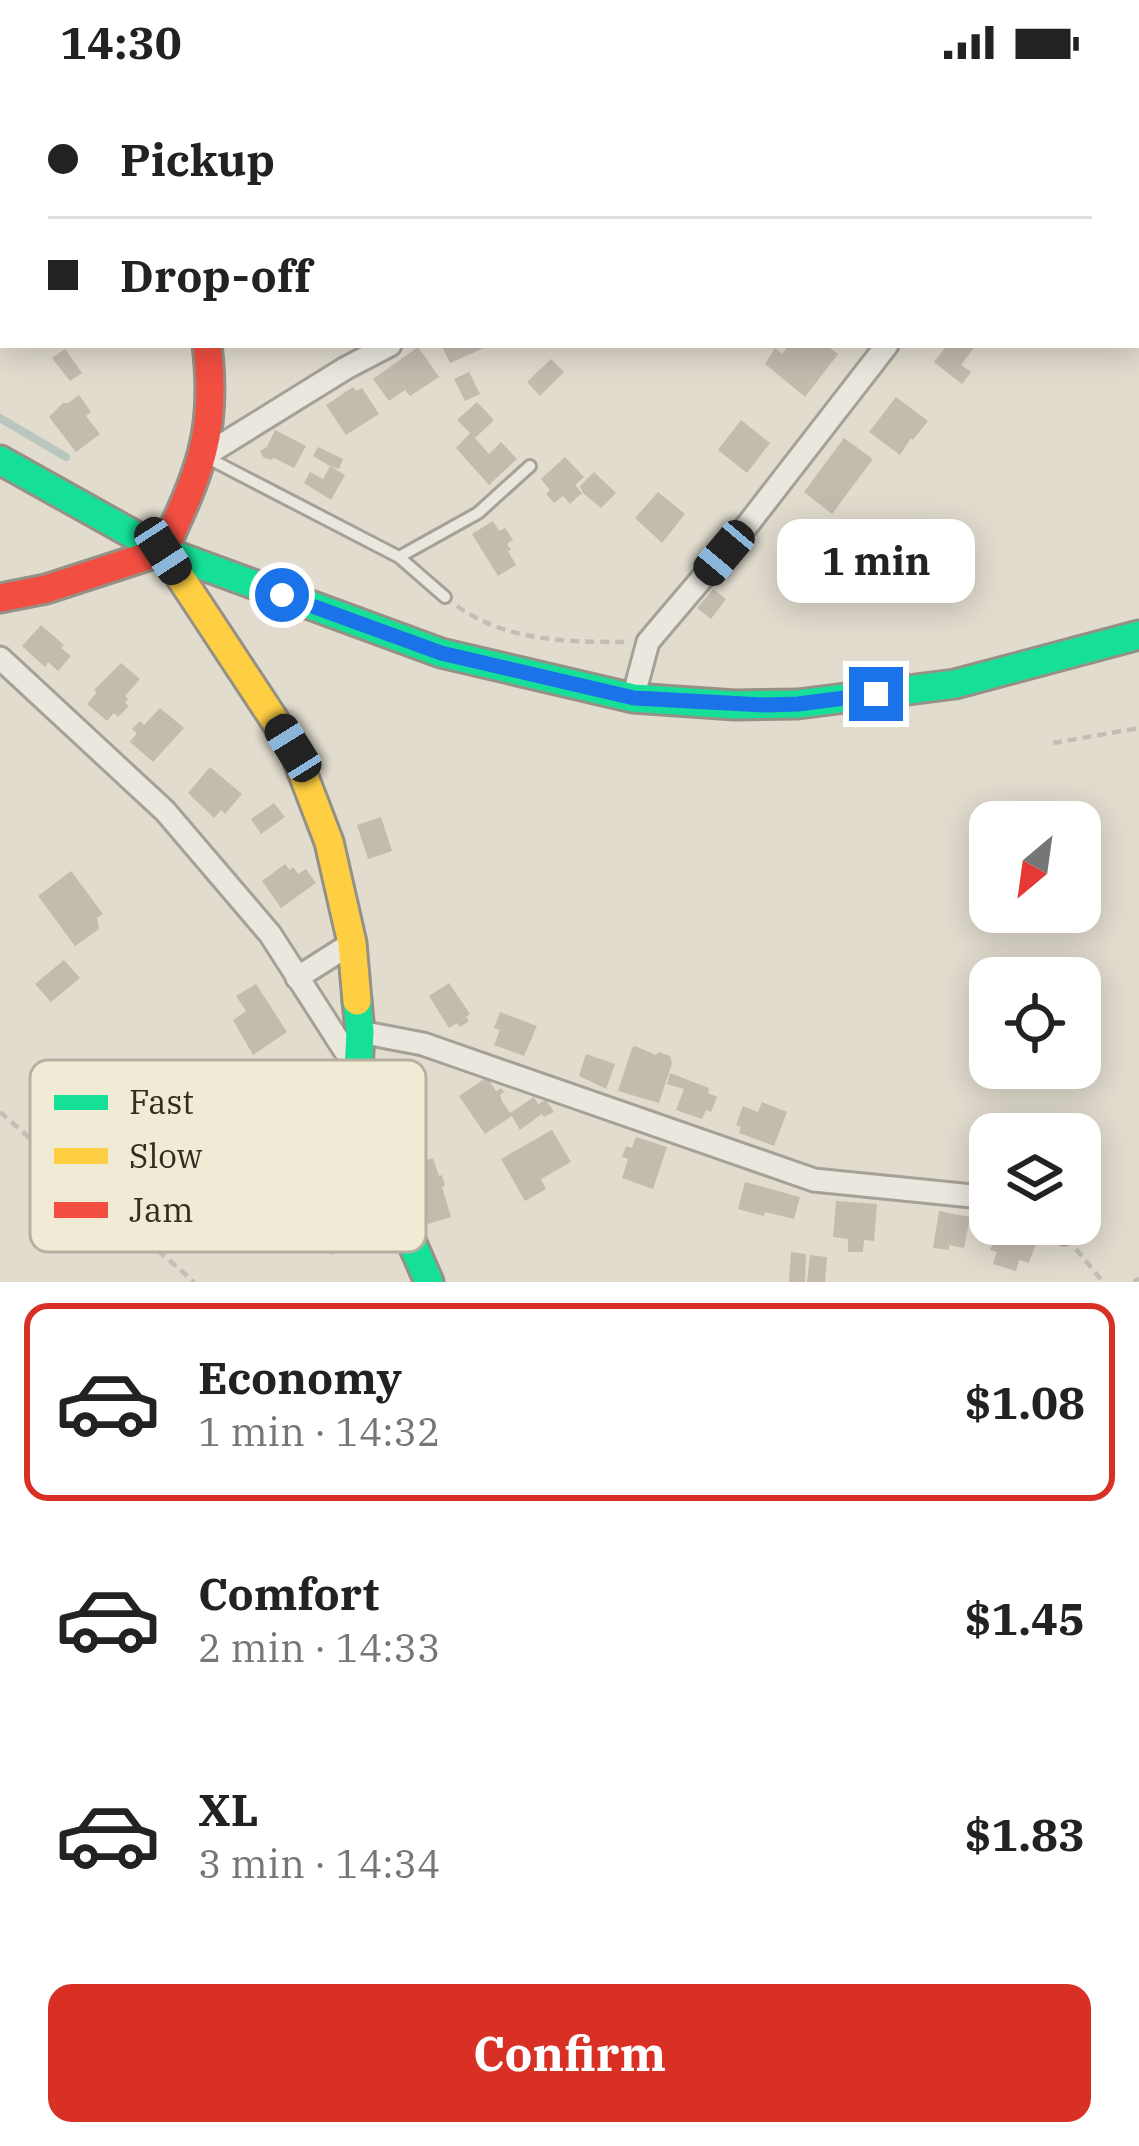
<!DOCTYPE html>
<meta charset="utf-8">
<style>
body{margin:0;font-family:"IBM Plex Serif",serif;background:#f2f2f2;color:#222;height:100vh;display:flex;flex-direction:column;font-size:45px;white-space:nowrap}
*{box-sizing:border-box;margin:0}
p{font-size:39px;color:#767676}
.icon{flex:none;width:66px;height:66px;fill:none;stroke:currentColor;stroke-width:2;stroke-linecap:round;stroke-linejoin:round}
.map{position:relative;height:1198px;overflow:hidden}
.sheet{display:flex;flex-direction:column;background:#fff;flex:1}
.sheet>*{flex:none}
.hud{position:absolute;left:0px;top:0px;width:1140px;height:264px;box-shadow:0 6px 30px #0003;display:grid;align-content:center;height:264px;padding:0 48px;background:#fff}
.needle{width:78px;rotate:209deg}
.fabs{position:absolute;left:969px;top:717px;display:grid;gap:24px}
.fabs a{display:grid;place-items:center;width:132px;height:132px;border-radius:24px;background:#fff;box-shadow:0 6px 30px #0003;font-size:60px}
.end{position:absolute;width:54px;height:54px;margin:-27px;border:15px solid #1a73e8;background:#fff;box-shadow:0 0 0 6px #fff}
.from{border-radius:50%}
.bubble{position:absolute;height:84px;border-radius:24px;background:#fff;box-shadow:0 6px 30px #0003;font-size:39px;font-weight:700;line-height:84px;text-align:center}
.car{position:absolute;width:36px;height:72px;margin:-36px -18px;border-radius:15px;box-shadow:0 0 9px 3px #0007;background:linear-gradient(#222 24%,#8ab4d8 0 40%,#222 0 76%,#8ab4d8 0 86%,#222 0)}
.hud b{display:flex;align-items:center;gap:42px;height:114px;font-size:45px}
.hud b+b{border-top:3px solid #e0e0e0}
.hud i{width:30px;height:30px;background:#222}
ul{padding:21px 0 0;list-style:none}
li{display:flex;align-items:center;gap:36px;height:198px;margin:0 24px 18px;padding:0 24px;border:6px solid transparent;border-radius:24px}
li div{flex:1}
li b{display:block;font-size:45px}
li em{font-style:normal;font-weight:700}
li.active{border-color:#d93025}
li>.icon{width:108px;height:108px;stroke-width:1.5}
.button{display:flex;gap:24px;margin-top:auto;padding:24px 48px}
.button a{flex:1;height:138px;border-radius:24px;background:#d93025;color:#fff;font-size:48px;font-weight:700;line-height:138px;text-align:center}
.status{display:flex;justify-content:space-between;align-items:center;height:84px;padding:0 60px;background:#fff;direction:ltr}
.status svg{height:33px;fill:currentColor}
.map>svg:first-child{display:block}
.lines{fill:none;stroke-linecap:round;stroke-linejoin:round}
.stream{stroke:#b8c6be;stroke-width:8}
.building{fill:#c4bbaf}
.lane-casing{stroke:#a6a197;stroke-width:16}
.street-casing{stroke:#a6a197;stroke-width:27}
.fast-casing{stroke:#969186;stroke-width:33}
.slow-casing{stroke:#969186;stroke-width:33}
.jam-casing{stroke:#969186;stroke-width:33}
.path{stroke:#c2beb6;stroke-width:4.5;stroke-dasharray:9 6;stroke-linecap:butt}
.lane{stroke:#eae7df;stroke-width:10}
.street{stroke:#eae7df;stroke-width:21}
.fast{stroke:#16e098;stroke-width:27}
.slow{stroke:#ffcf43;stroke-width:27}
.jam{stroke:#f24e42;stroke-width:27}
.route{stroke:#1a73e8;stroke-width:15}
.key{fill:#f1ead5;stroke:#b8b09f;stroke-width:3}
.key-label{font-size:33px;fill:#342a20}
</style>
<div class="status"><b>14:30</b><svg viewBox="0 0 49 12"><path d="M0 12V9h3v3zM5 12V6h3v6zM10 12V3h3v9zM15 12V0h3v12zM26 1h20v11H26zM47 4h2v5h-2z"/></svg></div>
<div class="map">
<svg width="1139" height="1198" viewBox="0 0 1139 1198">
<rect width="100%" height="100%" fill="#e1dcce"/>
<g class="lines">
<path class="stream" d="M0,334L66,373"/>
</g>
<path class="building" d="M441,261H491L450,279Z
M789,261H826L838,270L805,313L765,280L775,264L782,270Z
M943,261H976L961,281L971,288L962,300L934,278L944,265Z
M418,263L439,293L410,312L405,306L389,317L373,295Z
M65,265L82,289L70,297L52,274Z
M551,275L564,288L540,312L527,298Z
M469,288L480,310L465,317L454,295Z
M353,303L356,307L362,304L379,330L346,351L326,321Z
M79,311L91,328L86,332L100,350L76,368L49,333L63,319H68Z
M896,313L928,337L913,356L911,354L900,371L869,348Z
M477,318L494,336L475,354L489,370L501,358L517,375L489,401L456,364L470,349L457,336Z
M741,336L770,359L747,389L718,366Z
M275,346L306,362L294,384L274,374L271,376L263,373L260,367L267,363Z
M844,354L873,375L832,430L804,408Z
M318,363L343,375L339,385L330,382L345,391L331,416L304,399L310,388L323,395L330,382L313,372Z
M565,373L584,393L575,401L582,409L570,420L563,412L554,419L546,410L550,406L541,395Z
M594,388L616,409L601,424L583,409L580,402Z
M658,408L685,430L662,459L635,434Z
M493,437L499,447L505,444L513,456L507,460L511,466L508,467L516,481L498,492L472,450Z
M713,505L726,515L711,535L697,524Z
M41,541L64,561L61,564L71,572L58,587L48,578L45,583L22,562Z
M121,579L140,595L125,612L128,615L125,619L129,622L118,633L114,629L107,637L87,620L97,608L94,606Z
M160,624L184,644L153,678L130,658L137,649L132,645L140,637L144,641Z
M210,683L242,710L225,730L221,726L214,734L188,709Z
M274,719L285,733L261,750L251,735Z
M381,733L392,767L368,775L357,741Z
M285,780L290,786L293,783L298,790L306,785L316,799L281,824L262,797Z
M71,787L103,830L97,834L99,845L75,862L38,812Z
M64,876L80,894L51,918L35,900Z
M449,899L470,930L466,933L469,937L460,943L457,939L449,944L429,912Z
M256,900L287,948L253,971L233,936L246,927L236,912Z
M500,928L537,942L524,972L494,961L500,946L494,944Z
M635,962L656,971L659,968L670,972L672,979L659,1019L618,1007L632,964Z
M586,970L615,980L606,1005L579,992Z
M670,989L709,1004L708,1009L717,1013L711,1028L706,1026L702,1035L676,1026L684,1005L667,1000Z
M487,993L496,1007L501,1004L504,1008L500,1011L502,1017L512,1032L485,1050L459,1012Z
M534,1013L538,1020L546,1016L554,1028L544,1033L542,1030L520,1046L510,1029Z
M762,1018L787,1028L774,1062L739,1049L741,1043L736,1041L743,1022L758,1028Z
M281,1029L353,1159L331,1171L259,1042Z
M552,1046L571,1078L541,1095L546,1105L525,1117L501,1075Z
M636,1053L667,1063L653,1105L622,1094L628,1075L622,1073L626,1062L632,1064Z
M433,1074L439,1092L442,1091L445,1101L442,1103L451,1133L428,1140L411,1081Z
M745,1098L800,1113L794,1135L765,1128L764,1132L738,1125Z
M836,1117L877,1120L874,1157L864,1156L863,1168H848V1155L833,1153Z
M939,1127L970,1133L964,1164L949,1161V1166L933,1164Z
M1004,1143L1038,1154L1029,1179L1019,1176L1016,1187L993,1180L997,1168L990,1166L998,1147L1003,1149Z
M791,1168L806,1170L805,1198H789Z
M810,1171L827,1173L825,1198H807Z"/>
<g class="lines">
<g class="lane-casing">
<path id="lane" d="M206,373L399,473L445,513
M399,473L478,429L530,382"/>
</g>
<g class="street-casing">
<path id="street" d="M204,372L346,284L390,261
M0,574L165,727L270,850L358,987
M633,614L648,558L749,439L887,261
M297,894L352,859
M360,948L423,960L814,1096L972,1112L990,1119
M1042,1140L1064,1149"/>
</g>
<g class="fast-casing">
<path id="fast" d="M218,3L220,0
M0,376L163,467L441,569L633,614L735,621L798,620L955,600L1139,551
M357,917L360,948L358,987L381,1088L429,1198"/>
</g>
<g class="slow-casing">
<path id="slow" d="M163,467L293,664L329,758L352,859L357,917"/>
</g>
<g class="jam-casing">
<path id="jam" d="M0,514L46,505L163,467C199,389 218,349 207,261"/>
</g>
<path class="path" d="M457,522C506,557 566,558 624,558
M1053,659L1139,644
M0,1028L194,1198
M1076,1165L1103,1198
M1134,1198L1139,1194"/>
<use href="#lane" class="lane"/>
<use href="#street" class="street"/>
<use href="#fast" class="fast"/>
<use href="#slow" class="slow"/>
<use href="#jam" class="jam"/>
</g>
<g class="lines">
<path class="route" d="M282,511L441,569L634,614L766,621L798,620L876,610"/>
</g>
<rect x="30" y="976" width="396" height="192" rx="18" class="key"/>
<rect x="54" y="1011" width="54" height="15" fill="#16e098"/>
<rect x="54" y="1064" width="54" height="16" fill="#ffcf43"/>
<rect x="54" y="1118" width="54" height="16" fill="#f24e42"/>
<g class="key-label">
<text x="129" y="1030">Fast</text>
<text x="129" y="1084">Slow</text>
<text x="129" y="1138">Jam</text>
</g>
</svg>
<div class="fabs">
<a><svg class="needle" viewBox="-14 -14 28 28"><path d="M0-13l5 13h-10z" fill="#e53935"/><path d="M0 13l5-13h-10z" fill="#767676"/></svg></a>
<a><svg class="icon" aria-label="locate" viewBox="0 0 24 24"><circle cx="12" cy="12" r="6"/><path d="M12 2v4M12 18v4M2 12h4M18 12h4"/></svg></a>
<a><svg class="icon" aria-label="layers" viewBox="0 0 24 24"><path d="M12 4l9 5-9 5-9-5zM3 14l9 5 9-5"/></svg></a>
</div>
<i class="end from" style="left:282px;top:511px"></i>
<i class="end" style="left:876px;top:610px"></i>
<div class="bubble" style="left:777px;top:435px;width:198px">1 min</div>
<i class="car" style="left:163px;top:467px;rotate:147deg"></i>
<i class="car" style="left:724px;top:469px;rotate:220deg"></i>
<i class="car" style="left:293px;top:664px;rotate:328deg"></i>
<div class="hud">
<b><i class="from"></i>Pickup</b>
<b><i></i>Drop-off</b>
</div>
</div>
<section class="sheet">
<ul>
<li class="active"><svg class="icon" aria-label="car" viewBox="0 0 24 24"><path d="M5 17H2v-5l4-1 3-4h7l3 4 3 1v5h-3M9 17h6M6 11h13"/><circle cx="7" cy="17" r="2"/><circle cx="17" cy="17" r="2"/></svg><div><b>Economy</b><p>1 min · 14:32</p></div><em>$1.08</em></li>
<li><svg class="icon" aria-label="car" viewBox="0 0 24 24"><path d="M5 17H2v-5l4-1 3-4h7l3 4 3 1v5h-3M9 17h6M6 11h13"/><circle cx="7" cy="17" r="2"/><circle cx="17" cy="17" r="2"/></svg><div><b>Comfort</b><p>2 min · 14:33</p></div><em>$1.45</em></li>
<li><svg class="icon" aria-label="car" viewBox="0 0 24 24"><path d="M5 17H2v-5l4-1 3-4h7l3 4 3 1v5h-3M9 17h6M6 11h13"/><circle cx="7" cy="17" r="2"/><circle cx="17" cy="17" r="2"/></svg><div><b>XL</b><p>3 min · 14:34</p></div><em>$1.83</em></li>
</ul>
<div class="button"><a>Confirm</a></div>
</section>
